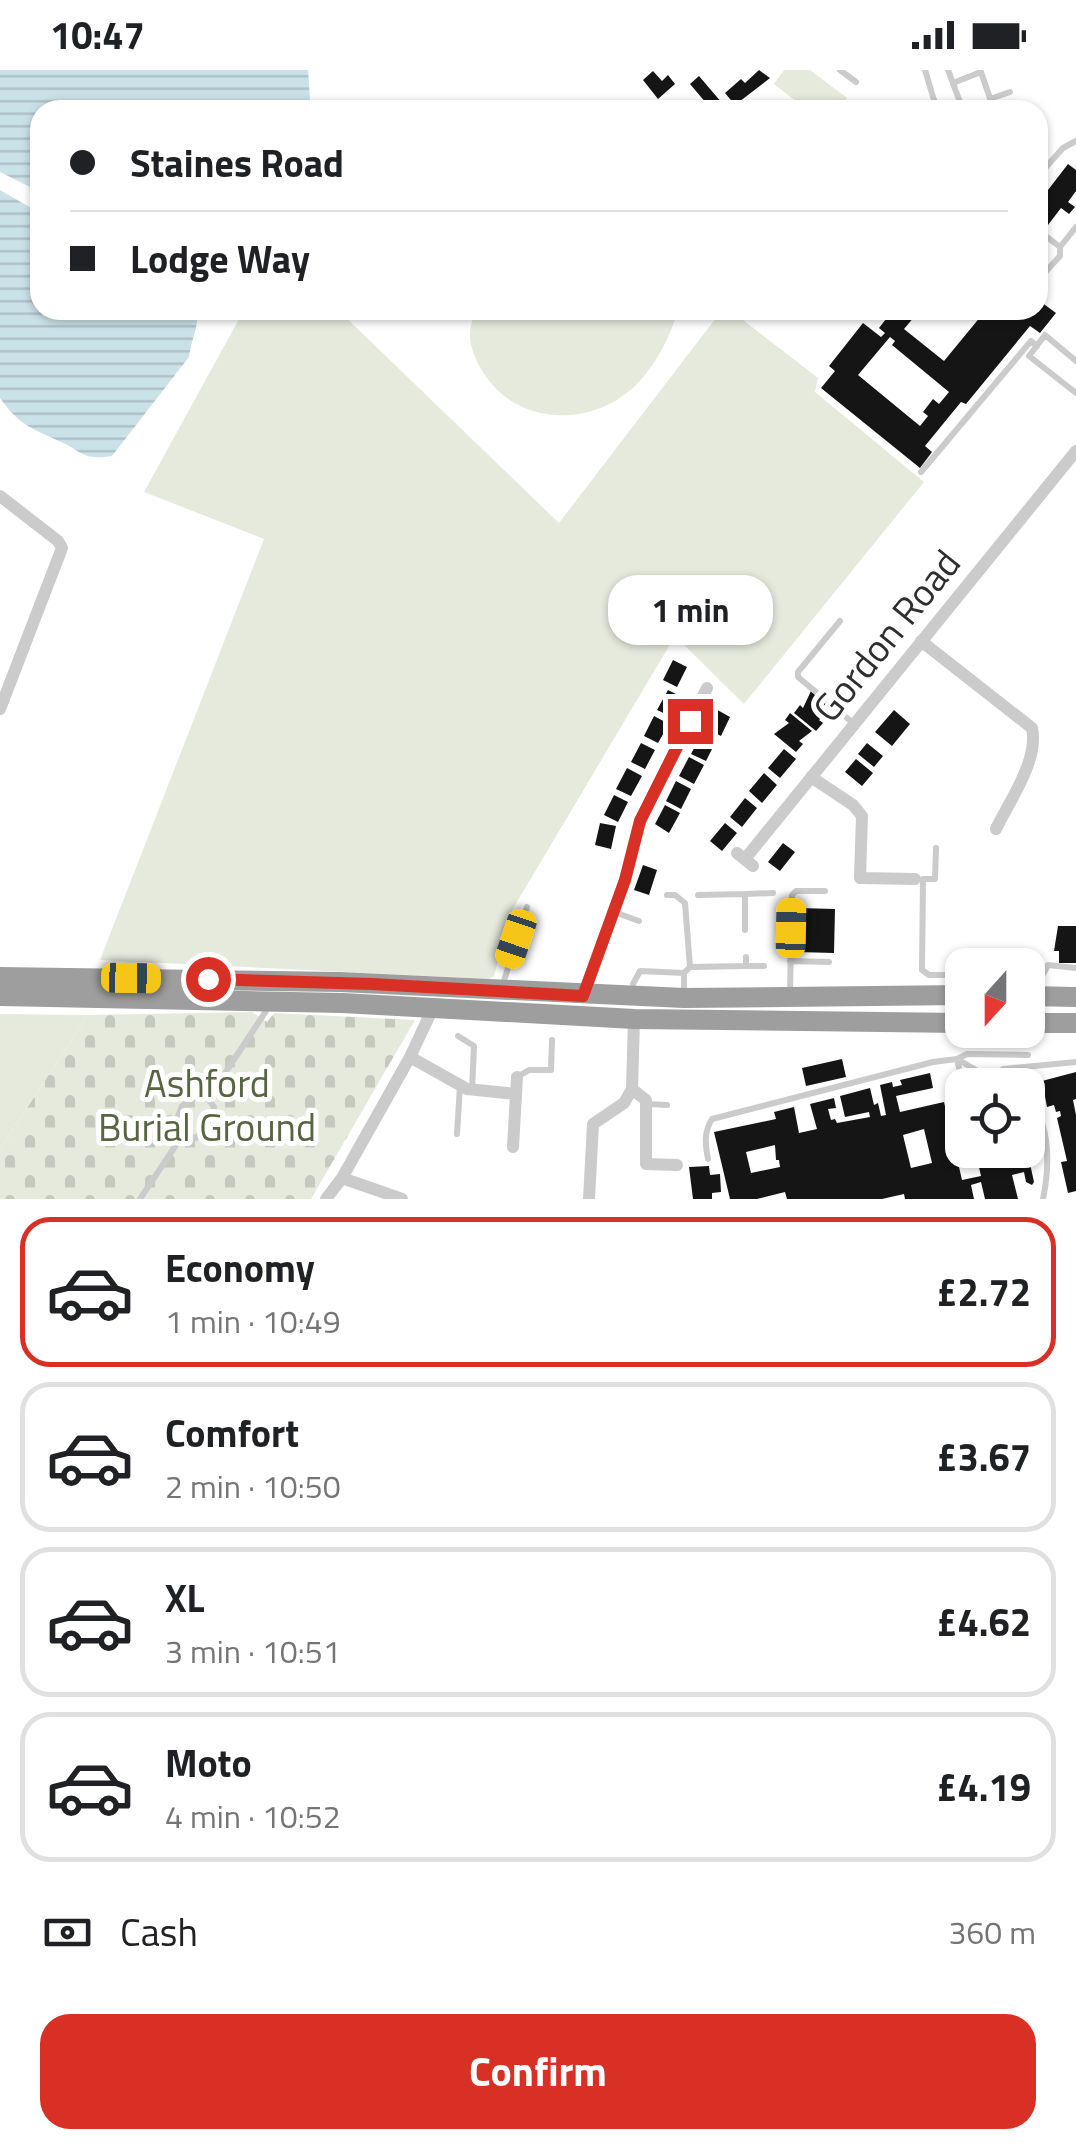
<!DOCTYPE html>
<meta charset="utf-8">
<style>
body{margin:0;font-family:"Titillium Web",sans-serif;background:#f6f6f6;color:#202124;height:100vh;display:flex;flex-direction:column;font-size:38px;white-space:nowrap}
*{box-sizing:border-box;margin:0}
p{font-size:32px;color:#757577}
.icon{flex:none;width:55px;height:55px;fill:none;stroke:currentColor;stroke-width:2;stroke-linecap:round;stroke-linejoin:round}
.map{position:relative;height:1129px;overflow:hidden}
.drawer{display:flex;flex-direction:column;background:#fff;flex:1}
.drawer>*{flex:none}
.banner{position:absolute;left:30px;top:30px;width:1018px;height:220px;border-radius:30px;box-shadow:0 2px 8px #0004;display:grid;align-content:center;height:220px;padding:0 40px;background:#fff}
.needle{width:65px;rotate:201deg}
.buttons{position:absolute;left:945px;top:878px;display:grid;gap:20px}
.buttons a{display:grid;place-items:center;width:100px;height:100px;border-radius:20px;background:#fff;box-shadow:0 2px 8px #0004;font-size:50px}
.end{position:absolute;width:45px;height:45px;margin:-22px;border:12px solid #d93025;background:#fff;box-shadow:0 0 0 5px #fff}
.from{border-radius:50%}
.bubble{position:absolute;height:70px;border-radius:30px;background:#fff;box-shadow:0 2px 8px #0004;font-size:32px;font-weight:700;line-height:70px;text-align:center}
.car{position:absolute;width:30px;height:60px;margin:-30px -15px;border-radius:12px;box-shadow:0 0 8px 2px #0007;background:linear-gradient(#f5c518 24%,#345 0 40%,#f5c518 0 76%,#345 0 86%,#f5c518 0)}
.banner b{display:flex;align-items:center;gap:35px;height:95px;font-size:38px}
.banner b+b{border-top:2px solid #e0e0e0}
.banner i{width:25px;height:25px;background:#202124}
ul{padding:18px 0 0;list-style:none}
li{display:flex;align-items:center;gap:30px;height:150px;margin:0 20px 15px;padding:0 20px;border:5px solid #e0e0e0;border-radius:30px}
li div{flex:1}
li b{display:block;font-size:38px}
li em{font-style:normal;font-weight:700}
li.selected{border-color:#d93025}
li>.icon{width:90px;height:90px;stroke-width:1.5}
.pay{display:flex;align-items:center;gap:25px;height:110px;padding:0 40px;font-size:38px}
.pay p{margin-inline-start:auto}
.button{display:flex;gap:20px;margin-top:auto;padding:20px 40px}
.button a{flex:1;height:115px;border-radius:30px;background:#d93025;color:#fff;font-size:40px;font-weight:700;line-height:115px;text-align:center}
.status{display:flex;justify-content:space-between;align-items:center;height:70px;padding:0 50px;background:#fff;direction:ltr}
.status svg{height:28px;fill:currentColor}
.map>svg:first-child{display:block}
.green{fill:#e6eadd}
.cemetery{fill:url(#cemetery-stones)}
.water{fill:url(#water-rules)}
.building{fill:#151515;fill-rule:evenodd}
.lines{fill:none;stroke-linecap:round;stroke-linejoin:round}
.service{stroke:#cbcbcb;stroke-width:6}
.minor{stroke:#cbcbcb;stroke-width:12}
.trunk{stroke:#9e9e9e;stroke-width:20}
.route{stroke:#d93025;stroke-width:12}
.labels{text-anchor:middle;stroke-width:10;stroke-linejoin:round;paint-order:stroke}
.street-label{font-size:38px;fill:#2e2e2e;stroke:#fff}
.park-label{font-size:38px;fill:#576640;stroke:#fff}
</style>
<div class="status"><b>10:47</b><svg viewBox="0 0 49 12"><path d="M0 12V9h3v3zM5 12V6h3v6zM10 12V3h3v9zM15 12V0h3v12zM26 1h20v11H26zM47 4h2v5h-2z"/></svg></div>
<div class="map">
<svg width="1076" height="1129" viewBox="0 0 1076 1129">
<defs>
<pattern id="cemetery-stones" width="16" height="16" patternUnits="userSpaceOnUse" patternTransform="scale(2.5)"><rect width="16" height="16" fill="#e6eadd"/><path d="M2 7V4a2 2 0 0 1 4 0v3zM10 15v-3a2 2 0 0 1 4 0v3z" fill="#c6c9be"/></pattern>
<pattern id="water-rules" width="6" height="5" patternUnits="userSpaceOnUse" patternTransform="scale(2.5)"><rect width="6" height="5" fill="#cbe1e8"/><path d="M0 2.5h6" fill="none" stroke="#afc1c7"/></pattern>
</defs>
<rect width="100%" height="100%" fill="#fff"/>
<path class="green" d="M784,0H810L847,28L838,40H807L774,14Z
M244,240H338L559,453L722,240H730L818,308L815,322L924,412L744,634L675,566L511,842L494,906L489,909L100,890L264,469L144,422Z
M478,240H678C670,267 657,293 637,314C591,360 512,356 480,297C469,277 465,259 478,240Z
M0,944L88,945L0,1079Z"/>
<path class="cemetery" d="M252,942L267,952L274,943L415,950L311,1129H0V1079L88,945Z"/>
<path class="water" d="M0,0H308L310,30L314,33L333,32L337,40H40V122L0,102Z
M0,120L40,143V240H197C199,257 191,270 189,287L112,386C82,391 81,380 59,371C31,358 19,355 0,328Z"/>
<path class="building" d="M759,0L770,8L735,35L725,23L741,9L745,13Z
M653,1L662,11L668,5L675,14L658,29L643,10Z
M699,6L728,40H712L690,14Z
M1068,94L1076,100V121L1068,132L1075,137L1069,144L1061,138L1048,155L1038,147V133Z
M1041,232L1056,243L1040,263L1030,256L966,334L961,332L925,376L932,382L920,398L821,318L835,301L829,296L863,253L881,267L885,263L879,258L893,240H920L904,259L944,291L986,240H1038ZM890,267L895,271L892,275L949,322L939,334L933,329L923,342L928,346L920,356L858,305Z
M673,590L687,597L677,617L663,610Z
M668,620L682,627L672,647L657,640Z
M811,621L833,639L819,650L823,653L816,661L794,643L800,635L803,638Z
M714,638L730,647L721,666L704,658Z
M894,640L910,654L892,676L875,662Z
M790,643L812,661L799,671L803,674L796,682L774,664L789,653L785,650Z
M654,646L669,654L658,673L644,666Z
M701,665L715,673L706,691L691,684Z
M641,673L655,680L645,699L631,692Z
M867,673L883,686L874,697L858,684Z
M784,679L796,689L780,708L768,698Z
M689,687L704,695L694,714L679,706Z
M856,689L873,703L862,716L845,702Z
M627,698L642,706L631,726L616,719Z
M764,703L777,715L762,733L749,721Z
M676,711L691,719L681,739L666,731Z
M614,725L628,732L618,752L604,745Z
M745,728L757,738L742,757L730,747Z
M665,735L680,743L669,763L655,754Z
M600,753L616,756L611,779L595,775Z
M725,753L737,763L722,781L710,771Z
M783,773L795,782L780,801L768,792Z
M643,795L657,800L649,825L634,820Z
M799,838L835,839L834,883L797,882Z
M1058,856H1076V893H1059V881H1054Z
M842,989L846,1007L806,1016L802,998Z
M1076,1002V1029L1073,1030L1076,1045V1121L1068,1123L1061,1092L1067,1091L1057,1048L1061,1046L1060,1041L1056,1042L1054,1035L1047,1037L1042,1011Z
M930,1003L933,1018L896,1026L900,1042L944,1032L962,1110L981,1106L975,1080H1027L1034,1112L1032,1115L1026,1112L1024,1102L1012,1105L1018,1129H985L981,1112L971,1115L974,1129H905L904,1124L882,1129H787L785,1122L757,1129H730L714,1062L776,1049L774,1042L794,1037L799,1063L817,1059L810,1034L834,1028L836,1038L828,1039L831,1050L835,1049L837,1053L870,1047L869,1042L845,1047L840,1026L870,1018L874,1035L878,1033L881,1046L886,1045L880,1015L892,1012L893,1017L902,1015L900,1010ZM924,1059L932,1093L911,1098L903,1065ZM775,1075L776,1090H779L780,1097L751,1103L746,1082Z
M709,1096L710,1105L720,1104L721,1122L712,1123V1129H693L689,1097Z"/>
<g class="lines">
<path class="service" d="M840,0L856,12
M925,0L937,40
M948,0L963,40
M953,13L981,2L994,40
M990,29L1010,22
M1038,106L1063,78L1076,71
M1038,160L1060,177L1076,157
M1038,210L1060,186V177
M1076,291L1045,265L1029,286L1076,323
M921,402L1031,271L1037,276
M840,551L798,602V607L853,653
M936,778L935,809H923L922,900L929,905H962
M745,824L773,823
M667,825H675L685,833L690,897
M698,825L745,824V860
M614,842L639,851
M790,891L829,892
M746,896H764
M503,914L527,837
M633,914L640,901L684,903
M1034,921L1048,895L1076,898
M790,922L792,825L796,821H825
M684,927V903L690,897L746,896V887
M458,966L474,976L472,1020
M517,1007L529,1000H551L552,970
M994,1010L1003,999L1076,992
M963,1015L957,989L967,984L1028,985
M1028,1032C1052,1052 1049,1100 1043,1129
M647,1034L667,1035
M457,1064L460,1016
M182,1066L196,1068L212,1051L214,1037L208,1029
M708,1089C705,1073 704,1062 712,1049L933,992L957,989L1002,1015
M140,1129L182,1066L176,1051L182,1036L196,1026L208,1029L268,938"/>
<path class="minor" d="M0,426L58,471L62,478L0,639
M921,571L1032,658C1039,690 1010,730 996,759
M811,707L853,735L862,746L860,808L915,809
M737,783L753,796
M745,789L1076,381
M583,926L625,810L640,751L707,618
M410,987L467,1019L516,1024
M632,1019L646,1030V1094L677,1095
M513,1077L517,1007
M342,1108L402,1129
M326,1129L342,1108L410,987L433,938
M589,1129L593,1054L624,1033L632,1019L634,949"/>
<path class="trunk" d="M0,907L340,912L684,928L962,925
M0,926L342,933L634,949L962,953
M1028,926L1076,927
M1028,953H1076"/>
</g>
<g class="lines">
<path class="route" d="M208,909L372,914L583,926L625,810L640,751L690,651"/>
</g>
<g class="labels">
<g class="street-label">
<text transform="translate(887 566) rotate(-51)" y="13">Gordon Road</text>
</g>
<g class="park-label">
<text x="207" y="1027">Ashford<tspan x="207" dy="44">Burial Ground</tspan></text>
</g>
</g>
</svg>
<div class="buttons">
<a><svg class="needle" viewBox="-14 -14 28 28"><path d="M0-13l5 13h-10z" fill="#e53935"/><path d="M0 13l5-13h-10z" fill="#757577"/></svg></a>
<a><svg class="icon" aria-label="locate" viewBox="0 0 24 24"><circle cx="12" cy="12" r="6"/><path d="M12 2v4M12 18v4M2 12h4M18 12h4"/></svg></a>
</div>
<i class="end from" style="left:208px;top:909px"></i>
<i class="end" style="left:690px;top:651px"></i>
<div class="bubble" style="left:608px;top:505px;width:165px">1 min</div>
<i class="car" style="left:791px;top:858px;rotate:1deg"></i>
<i class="car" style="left:516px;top:869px;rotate:199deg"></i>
<i class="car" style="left:131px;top:908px;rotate:91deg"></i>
<div class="banner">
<b><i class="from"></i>Staines Road</b>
<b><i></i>Lodge Way</b>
</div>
</div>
<section class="drawer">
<ul>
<li class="selected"><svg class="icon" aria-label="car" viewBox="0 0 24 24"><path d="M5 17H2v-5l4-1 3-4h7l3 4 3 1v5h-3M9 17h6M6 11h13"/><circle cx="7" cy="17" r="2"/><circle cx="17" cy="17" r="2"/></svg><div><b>Economy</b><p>1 min · 10:49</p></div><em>£2.72</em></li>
<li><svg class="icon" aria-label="car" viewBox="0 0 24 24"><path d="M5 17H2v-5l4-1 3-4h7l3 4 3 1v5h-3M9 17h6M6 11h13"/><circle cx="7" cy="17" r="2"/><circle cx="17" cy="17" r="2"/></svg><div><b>Comfort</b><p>2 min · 10:50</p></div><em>£3.67</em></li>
<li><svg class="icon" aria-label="car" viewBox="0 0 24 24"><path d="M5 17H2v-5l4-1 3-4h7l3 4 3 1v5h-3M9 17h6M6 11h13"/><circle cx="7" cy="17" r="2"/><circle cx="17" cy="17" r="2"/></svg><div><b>XL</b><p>3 min · 10:51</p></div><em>£4.62</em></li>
<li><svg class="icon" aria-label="car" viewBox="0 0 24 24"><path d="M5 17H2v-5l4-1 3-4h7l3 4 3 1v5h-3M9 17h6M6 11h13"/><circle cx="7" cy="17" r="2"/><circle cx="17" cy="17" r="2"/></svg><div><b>Moto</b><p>4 min · 10:52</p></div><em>£4.19</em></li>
</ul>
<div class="pay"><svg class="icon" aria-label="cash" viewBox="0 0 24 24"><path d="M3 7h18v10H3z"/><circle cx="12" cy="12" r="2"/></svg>Cash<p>360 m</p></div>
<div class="button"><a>Confirm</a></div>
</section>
